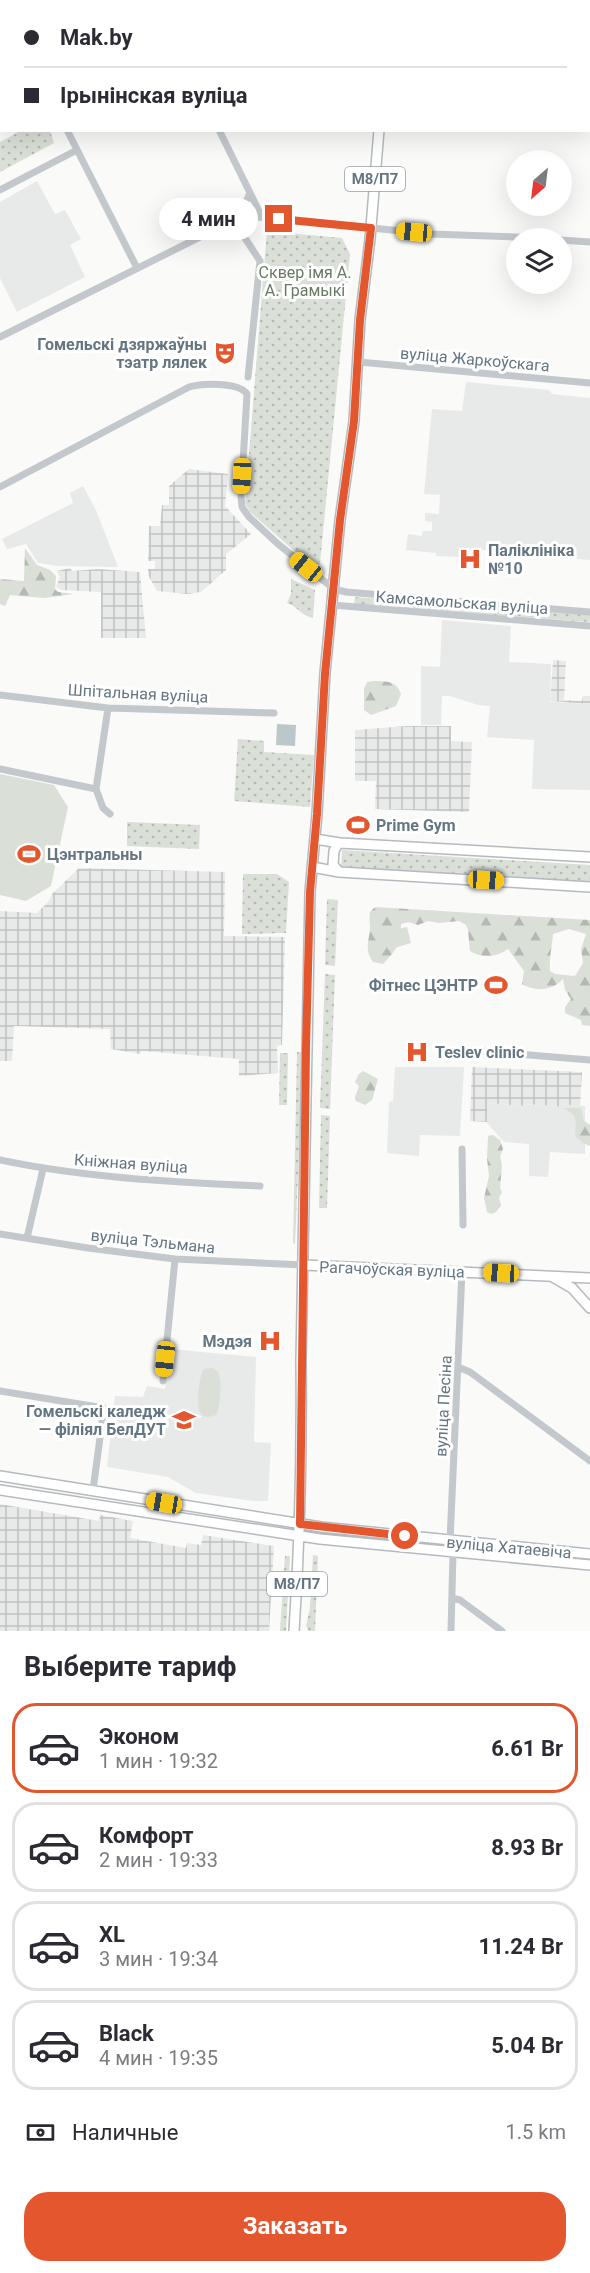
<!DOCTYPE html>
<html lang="ru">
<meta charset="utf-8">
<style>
body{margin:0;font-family:Roboto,sans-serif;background:#f2f2f3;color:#2b2b33;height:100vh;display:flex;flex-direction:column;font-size:22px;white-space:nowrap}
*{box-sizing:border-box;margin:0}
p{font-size:20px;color:#7c7c81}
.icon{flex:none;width:33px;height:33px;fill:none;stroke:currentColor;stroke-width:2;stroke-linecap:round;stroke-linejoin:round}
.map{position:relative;height:1631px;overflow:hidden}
.panel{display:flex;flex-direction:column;background:#fff;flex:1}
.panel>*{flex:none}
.banner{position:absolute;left:0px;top:0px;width:591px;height:132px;box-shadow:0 6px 24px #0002;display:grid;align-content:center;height:132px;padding:0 24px;background:#fff}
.needle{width:39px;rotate:208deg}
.buttons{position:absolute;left:506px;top:150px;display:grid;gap:12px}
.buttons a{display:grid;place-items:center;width:66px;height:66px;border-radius:50%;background:#fff;box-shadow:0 6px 24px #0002;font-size:30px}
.end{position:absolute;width:27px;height:27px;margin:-14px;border:8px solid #e4572e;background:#fff;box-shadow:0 0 0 3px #fff}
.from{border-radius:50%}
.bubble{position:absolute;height:42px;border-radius:21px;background:#fff;box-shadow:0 6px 24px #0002;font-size:20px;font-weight:700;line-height:42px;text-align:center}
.car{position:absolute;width:18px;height:36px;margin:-18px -9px;border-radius:8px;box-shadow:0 0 4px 2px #0007;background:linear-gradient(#f5c518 24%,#345 0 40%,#f5c518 0 76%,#345 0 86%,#f5c518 0)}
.banner b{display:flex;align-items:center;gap:21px;height:57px;font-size:22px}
.banner b+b{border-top:2px solid #e1e1e2}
.banner i{width:15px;height:15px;background:#2b2b33}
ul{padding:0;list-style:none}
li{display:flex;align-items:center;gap:18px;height:90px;margin:0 12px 9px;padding:0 12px;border:3px solid #e1e1e2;border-radius:24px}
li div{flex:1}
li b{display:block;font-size:22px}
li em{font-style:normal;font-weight:700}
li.active{border-color:#e4572e}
li>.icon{width:54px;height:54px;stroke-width:1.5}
h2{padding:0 24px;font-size:27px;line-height:72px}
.pay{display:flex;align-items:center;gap:15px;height:66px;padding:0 24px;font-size:22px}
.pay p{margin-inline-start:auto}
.primary-button{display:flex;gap:12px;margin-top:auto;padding:12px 24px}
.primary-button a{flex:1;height:69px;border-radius:24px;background:#e4572e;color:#fff;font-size:24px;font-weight:700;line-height:69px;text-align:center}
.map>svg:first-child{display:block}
.built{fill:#e8e9e9}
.industrial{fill:url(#industrial-grid)}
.grass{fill:url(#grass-dots)}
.forest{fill:url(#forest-firs);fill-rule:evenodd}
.garden{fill:#dadfd7}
.water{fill:#bbc7cb}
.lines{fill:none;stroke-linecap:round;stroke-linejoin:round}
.major-casing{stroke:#b5babe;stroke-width:12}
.minor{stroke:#c3c8cc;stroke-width:7}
.major{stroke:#fff;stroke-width:9}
.route{stroke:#e4572e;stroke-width:8}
.labels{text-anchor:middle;stroke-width:6;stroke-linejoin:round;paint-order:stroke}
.shield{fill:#fff;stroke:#939fa8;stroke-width:1.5}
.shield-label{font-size:15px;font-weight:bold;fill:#657683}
.park-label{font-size:16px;fill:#687a64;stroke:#fff}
.poi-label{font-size:16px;font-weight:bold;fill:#657683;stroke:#fff;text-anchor:end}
.street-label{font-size:16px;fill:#657683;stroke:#fff}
</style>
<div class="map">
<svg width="590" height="1631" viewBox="0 0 590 1631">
<defs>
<pattern id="industrial-grid" width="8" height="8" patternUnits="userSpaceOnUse" patternTransform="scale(1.5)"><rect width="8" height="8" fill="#e8e9e9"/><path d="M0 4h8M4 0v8" fill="none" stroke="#c0c1c2"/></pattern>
<pattern id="grass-dots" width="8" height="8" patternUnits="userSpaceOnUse" patternTransform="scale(1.5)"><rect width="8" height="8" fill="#dadfd7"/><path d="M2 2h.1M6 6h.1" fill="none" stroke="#b4b9b4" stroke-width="1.8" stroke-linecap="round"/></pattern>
<pattern id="forest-firs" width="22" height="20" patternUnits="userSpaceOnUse" patternTransform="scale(1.5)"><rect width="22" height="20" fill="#dadfd7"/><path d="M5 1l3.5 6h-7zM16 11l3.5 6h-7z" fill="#b4b9b4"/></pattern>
</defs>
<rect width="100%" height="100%" fill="#fafaf8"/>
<path class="built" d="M37,181L55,214L65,210L81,239L70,245L85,277L17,312L0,278V202Z
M466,382L549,390L552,394L590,398V560L464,548L462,557L436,556V553L406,550L408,534L422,536L423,531H432V522L425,521V513L439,514L440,495L424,494L432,409L462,411Z
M83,486L96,510L118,567L58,566L38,563L26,544L7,549L2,539L73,503L70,493Z
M442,620L511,626L509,662L551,664L550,702L590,704V790L532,789L534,740L487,737L490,706L478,705L450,696H442L441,725H421V666L440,667Z
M395,1067H464L460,1136L420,1135L419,1156L387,1153L389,1102L393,1101Z
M487,1103L524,1106L525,1104L561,1107L562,1104L585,1106V1154L550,1152L548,1177L529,1176V1144L504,1142L487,1123Z
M170,1349L256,1357L254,1442L271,1443L268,1501H253L196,1493L168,1477L107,1467L115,1396L143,1397L147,1386L165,1389Z"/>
<path class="industrial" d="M189,469L228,474L225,506L251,534L226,554V570L201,592L188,594L157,591L148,575V569H155V561H148L149,526H160L162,505H169V486Z
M70,568L72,571L98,569L140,572L146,638H101V592L61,590L56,587L60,577L57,571Z
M553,660L566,661L564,700L582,701L583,696H590V704L550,701Z
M407,726H451V741L472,742L469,812L375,809L376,781H355V730Z
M79,868L225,872L224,936L285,937L282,1045L277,1046L278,1073L239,1076V1059L142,1051L140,1054L111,1049L110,1029L14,1026L12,1061H0V911L37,913L48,902L52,894Z
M472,1067L582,1072L580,1106L562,1104V1107L525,1104L524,1106L487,1103V1122L470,1121Z
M0,1504L99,1521L100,1515L133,1521L130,1538L186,1548L187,1543L201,1545L203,1535L274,1546L269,1631H0Z"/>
<path class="grass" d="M50,131L54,143L0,172V142L17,133V131Z
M267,231L342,238L350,254L320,563L316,570L250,512L245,503Z
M291,579L315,590L313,618C302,616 297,606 287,603L291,594Z
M355,597L590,615V622L354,604Z
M238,739L264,741V752L314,755L310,807L234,801Z
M127,822L200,825L199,849L127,846Z
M342,850L590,865V884L341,868Z
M243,874H277L289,882L286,933L242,934Z
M327,899L338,900L335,966L325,965Z
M325,974L335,975L330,1109L320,1108Z
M297,1052H303L295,1244L293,1243Z
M280,1053H288L287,1105H279Z
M321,1115L330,1116L327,1208H319Z
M313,1555L318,1556L315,1631H309L306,1626L310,1608Z
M285,1556H290L286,1631H280Z"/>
<path class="forest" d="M25,548L37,565L50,570L56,576L55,589L58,592L74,594L44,598L10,595L5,606L0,604V579L24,581Z
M374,681C386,681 397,681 401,694L396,706L371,715L364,710V689L367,682Z
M375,907L590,920V1026L582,1025L581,1020L565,1013V1007L571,999L565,990L563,979C552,991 535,992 522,984L524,971L508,949C497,957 482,959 470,951L468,930L466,925L459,921L439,923L428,921L418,925L408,922L401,924C400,946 398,948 383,964L373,962C364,949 369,942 370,928C370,923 369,918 370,912ZM569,929L586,934L581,949L583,963L575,976L555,974L550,971C549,958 552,947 553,934Z
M363,1071L378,1079L372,1100L365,1105L356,1101L355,1097L359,1086L355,1082L359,1074Z
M563,1108H581L584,1121L590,1125V1146L583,1143L575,1136C576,1118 578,1116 563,1108Z
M493,1135L500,1140L503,1149L500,1156L502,1165L500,1188L502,1192L499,1198L501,1205L496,1212L491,1214L487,1212L484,1198L489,1176L487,1159L488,1136Z"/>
<path class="garden" d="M0,774L54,785L68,807L51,886L26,901L0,895Z
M407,927L411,943L388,950L383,933Z
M212,1368C216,1370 218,1370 219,1375C222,1383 220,1408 216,1415L208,1417C204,1416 202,1416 200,1412C196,1405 199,1375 204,1369Z"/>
<path class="water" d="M277,724L296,725L295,746L276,745Z"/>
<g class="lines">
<g class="major-casing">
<path id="major" d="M391,2V0
M315,839L340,843L590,857
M338,843L334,851L333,865L339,872
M312,867L339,872L590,887
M304,1265L590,1278
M553,1277L572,1288L590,1308
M0,1476L321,1527L590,1554
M0,1490L320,1539L590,1565
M294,1631C300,1540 302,1450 301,1359L310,892L317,814L325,673L340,520L354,421L360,320L370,239L379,130"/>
</g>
<path class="minor" d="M0,0L2,2
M153,0L154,2
M562,0L587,2
M104,2L107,0
M0,54H2
M67,130L137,268
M219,130L262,217
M0,190L77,150
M233,217L244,206L250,193
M239,229L260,261L248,377
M561,240L590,242
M0,337L238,218L262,217L431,234L543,238
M359,362L590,383
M0,487L189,387C202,383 239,382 247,394L241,497L242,507L249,517L278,544L334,589L346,592L590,612
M331,602L332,605L590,626
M0,695L108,708L274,713
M0,769L96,789
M96,789L108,708
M96,789L103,808L110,814
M470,1050L590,1060
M462,1149L463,1225
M0,1160C85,1178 173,1182 260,1186
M0,1234L88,1248L175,1259L304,1265
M27,1238L43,1169
M458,1367L470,1372L590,1461
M163,1381L175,1259
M0,1391L104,1408L93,1490
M450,1541L462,1271
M452,1598L460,1600L502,1631
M451,1631L453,1553"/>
<use href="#major" class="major"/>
</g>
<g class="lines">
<path class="route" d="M279,219L371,228L360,320L354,421L340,520L325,674L317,814L310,892L306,1048L300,1524L405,1536"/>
</g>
<defs>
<g id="theatre-bare" transform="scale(1.8)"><path d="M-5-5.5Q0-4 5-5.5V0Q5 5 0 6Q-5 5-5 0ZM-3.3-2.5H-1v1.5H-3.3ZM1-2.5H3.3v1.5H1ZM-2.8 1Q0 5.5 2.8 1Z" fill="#e4572e" stroke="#fff" stroke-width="2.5" paint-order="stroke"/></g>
<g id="hospital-bare" transform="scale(1.8)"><path d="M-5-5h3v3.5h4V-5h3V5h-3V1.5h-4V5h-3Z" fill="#e4572e" stroke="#fff" stroke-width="2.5" paint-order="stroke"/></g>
<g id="stadium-bare" transform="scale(1.8)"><path d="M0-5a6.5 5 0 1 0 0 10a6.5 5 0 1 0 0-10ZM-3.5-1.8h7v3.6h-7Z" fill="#e4572e" stroke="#fff" stroke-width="2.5" paint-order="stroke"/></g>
<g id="university-bare" transform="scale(1.8)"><path d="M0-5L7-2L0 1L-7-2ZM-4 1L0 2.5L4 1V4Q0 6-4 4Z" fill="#e4572e" stroke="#fff" stroke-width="2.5" paint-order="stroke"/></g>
</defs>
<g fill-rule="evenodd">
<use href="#theatre-bare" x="225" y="353"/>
<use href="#hospital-bare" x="470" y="559"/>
<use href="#stadium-bare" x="358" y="825"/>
<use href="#stadium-bare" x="29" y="854"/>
<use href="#stadium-bare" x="496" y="985"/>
<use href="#hospital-bare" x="417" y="1052"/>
<use href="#hospital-bare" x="270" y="1341"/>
<use href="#university-bare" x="184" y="1420"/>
</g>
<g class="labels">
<g class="shield">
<rect x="345" y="167" width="60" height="24" rx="4.5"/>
<rect x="267" y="1572" width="60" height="24" rx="4.5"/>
</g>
<g class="shield-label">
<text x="375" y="184">М8/П7</text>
<text x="297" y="1589">М8/П7</text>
</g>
<g class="park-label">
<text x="305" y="278">Сквер імя А.<tspan x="305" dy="18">А. Грамыкі</tspan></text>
</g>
<g class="poi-label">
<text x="207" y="350">Гомельскі дзяржаўны<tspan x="207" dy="18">тэатр лялек</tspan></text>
<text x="488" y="556" text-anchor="start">Паліклініка<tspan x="488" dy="18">№10</tspan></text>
<text x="376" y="831" text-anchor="start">Prime Gym</text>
<text x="47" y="860" text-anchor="start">Цэнтральны</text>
<text x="478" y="991">Фітнес ЦЭНТР</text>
<text x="435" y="1058" text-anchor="start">Teslev clinic</text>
<text x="252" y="1347">Мэдэя</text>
<text x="166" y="1417">Гомельскі каледж<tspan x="166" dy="18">— філіял БелДУТ</tspan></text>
</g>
<g class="street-label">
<text transform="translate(475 359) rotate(5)" y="6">вуліца Жаркоўскага</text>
<text transform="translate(462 602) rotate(4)" y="6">Камсамольская вуліца</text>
<text transform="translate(138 693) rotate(3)" y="6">Шпітальная вуліца</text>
<text transform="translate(131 1163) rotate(4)" y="6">Кніжная вуліца</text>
<text transform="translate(153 1241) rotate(6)" y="6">вуліца Тэльмана</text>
<text transform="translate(392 1269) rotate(2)" y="6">Рагачоўская вуліца</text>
<text transform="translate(443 1406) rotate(-87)" y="6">вуліца Песіна</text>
<text transform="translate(509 1547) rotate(5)" y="6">вуліца Хатаевіча</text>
</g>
</g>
</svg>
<div class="buttons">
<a><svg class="needle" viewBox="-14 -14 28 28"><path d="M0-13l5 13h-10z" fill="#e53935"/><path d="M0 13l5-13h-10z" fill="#7c7c81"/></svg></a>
<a><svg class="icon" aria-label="layers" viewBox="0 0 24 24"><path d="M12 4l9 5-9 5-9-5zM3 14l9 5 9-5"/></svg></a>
</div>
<i class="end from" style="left:405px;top:1536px"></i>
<i class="end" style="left:279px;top:219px"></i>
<div class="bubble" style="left:159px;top:198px;width:99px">4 мин</div>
<i class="car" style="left:414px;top:232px;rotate:275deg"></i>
<i class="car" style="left:242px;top:476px;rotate:183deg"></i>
<i class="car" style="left:306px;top:567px;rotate:309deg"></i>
<i class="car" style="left:486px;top:880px;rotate:93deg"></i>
<i class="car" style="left:501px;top:1273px;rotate:273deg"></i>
<i class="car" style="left:165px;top:1359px;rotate:186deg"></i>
<i class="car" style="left:164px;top:1503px;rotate:280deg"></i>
<div class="banner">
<b><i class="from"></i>Mak.by</b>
<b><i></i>Ірынінская вуліца</b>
</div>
</div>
<section class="panel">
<h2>Выберите тариф</h2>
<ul>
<li class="active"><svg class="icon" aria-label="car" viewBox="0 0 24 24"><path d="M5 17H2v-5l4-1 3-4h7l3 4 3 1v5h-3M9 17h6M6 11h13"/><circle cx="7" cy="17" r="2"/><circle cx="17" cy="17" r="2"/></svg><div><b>Эконом</b><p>1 мин · 19:32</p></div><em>6.61 Br</em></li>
<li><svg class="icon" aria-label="car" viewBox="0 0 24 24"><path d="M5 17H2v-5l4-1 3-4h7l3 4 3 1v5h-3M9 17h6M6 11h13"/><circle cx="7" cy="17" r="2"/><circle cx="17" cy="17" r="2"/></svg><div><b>Комфорт</b><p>2 мин · 19:33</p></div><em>8.93 Br</em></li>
<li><svg class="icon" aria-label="car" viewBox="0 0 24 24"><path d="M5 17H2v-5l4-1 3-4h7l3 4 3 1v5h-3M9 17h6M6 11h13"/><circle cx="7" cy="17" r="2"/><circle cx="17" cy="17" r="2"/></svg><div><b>XL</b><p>3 мин · 19:34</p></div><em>11.24 Br</em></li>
<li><svg class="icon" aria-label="car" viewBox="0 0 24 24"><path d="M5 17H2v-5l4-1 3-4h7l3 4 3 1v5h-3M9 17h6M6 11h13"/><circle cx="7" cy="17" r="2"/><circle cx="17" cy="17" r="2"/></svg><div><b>Black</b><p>4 мин · 19:35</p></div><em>5.04 Br</em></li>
</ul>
<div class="pay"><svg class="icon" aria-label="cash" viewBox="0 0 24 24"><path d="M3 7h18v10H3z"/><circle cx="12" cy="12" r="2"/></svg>Наличные<p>1.5 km</p></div>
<div class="primary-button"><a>Заказать</a></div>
</section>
